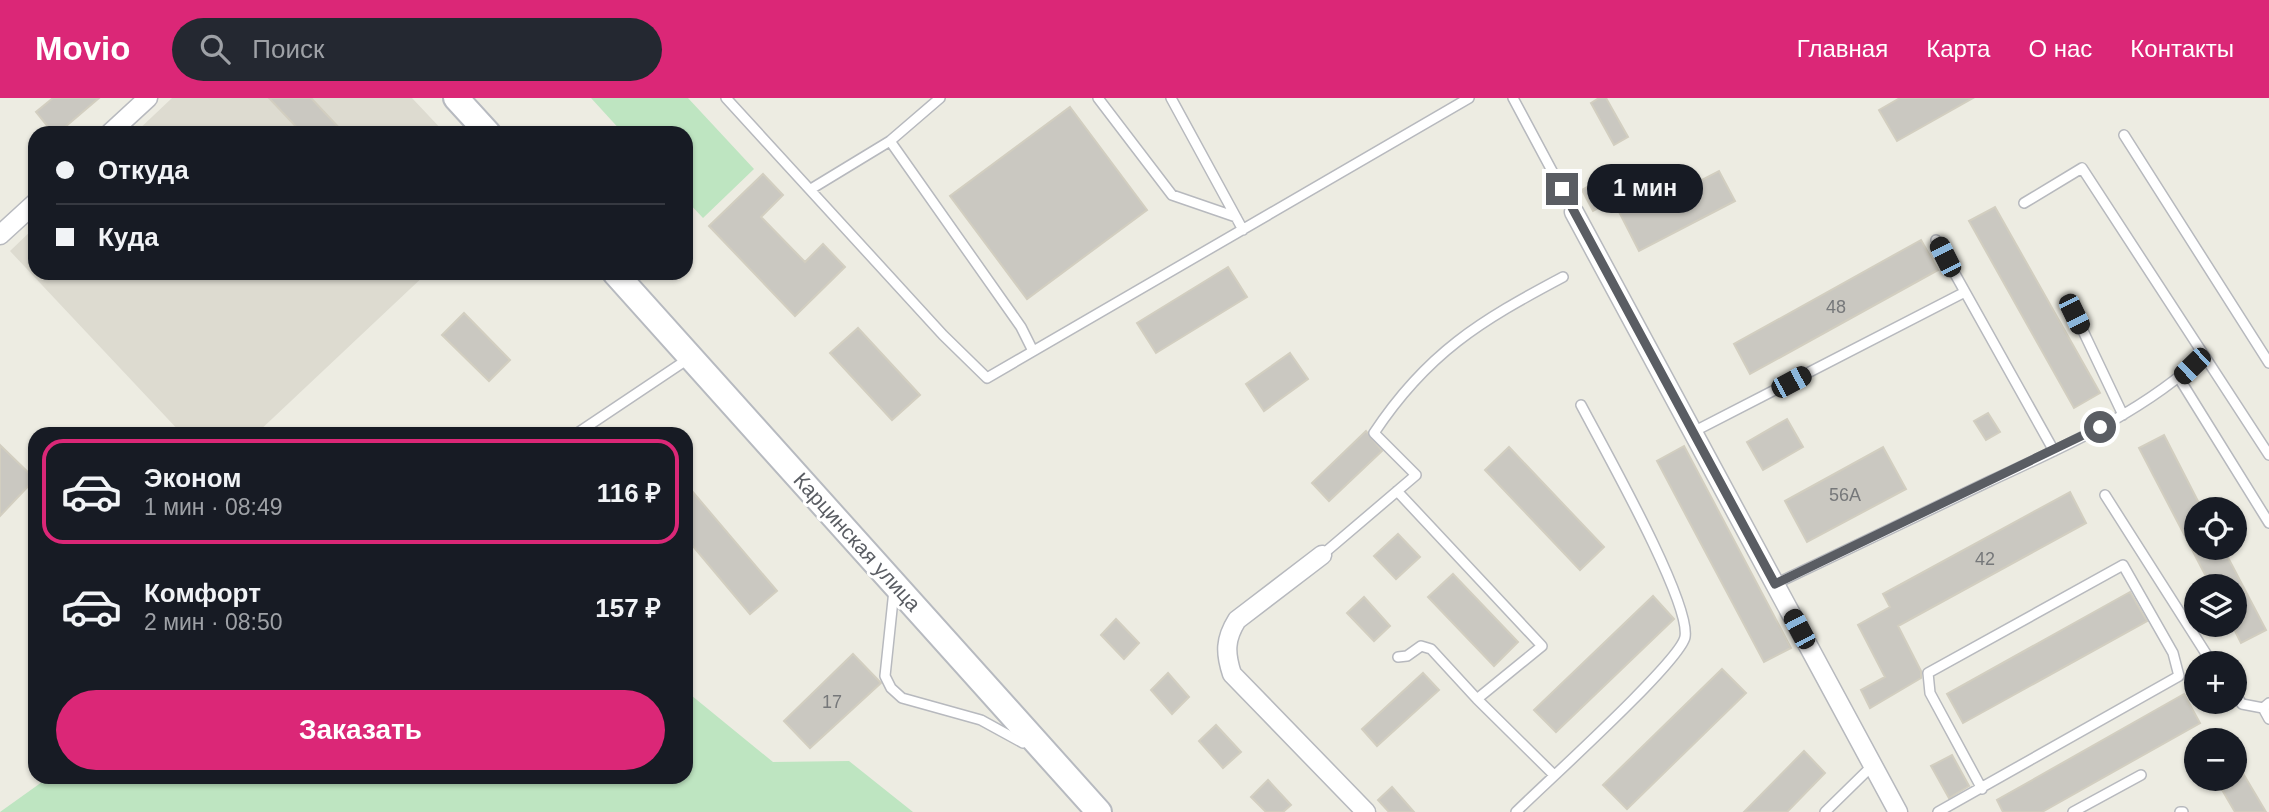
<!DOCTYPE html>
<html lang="ru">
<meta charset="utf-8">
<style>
body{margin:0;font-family:Arial,sans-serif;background:#242831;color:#f1f3f6;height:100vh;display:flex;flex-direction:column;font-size:26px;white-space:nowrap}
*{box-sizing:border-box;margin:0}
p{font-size:23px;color:#9ea1a6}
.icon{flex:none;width:38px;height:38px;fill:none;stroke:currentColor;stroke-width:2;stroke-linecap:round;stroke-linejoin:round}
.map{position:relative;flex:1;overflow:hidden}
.panel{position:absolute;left:28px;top:329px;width:665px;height:357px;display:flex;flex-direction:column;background:#171b24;border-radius:21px;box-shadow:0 2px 5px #0004}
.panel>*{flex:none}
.hud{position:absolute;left:28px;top:28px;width:665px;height:154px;border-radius:21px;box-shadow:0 2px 5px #0004;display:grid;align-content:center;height:154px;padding:0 28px;background:#171b24}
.fabs{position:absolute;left:2184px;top:399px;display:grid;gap:14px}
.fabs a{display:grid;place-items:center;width:63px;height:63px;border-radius:50%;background:#171b24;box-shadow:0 2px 5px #0004;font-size:35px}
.end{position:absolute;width:32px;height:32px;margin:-16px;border:9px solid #5a5d63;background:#fff;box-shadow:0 0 0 4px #fff}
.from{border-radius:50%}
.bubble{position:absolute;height:49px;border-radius:24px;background:#171b24;box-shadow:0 2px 5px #0004;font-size:23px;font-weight:600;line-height:49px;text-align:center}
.car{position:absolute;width:21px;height:42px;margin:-21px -10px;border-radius:9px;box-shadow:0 0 5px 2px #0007;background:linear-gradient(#222 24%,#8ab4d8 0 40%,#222 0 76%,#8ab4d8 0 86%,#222 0)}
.hud b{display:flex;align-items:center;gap:24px;height:66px;font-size:26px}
.hud b+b{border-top:2px solid #363941}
.hud i{width:18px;height:18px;background:#f1f3f6}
ul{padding:12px 0 0;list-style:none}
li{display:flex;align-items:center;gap:21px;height:105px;margin:0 14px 10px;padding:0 14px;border:4px solid transparent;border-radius:21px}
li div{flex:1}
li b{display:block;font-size:26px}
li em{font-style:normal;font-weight:600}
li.selected{border-color:#db2777}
li>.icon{width:63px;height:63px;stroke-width:1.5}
.cta{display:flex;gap:14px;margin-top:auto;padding:14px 28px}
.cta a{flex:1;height:80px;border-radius:42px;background:#db2777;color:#fff;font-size:28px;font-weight:600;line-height:80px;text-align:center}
header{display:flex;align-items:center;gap:42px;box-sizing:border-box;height:98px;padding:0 35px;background:#db2777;color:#fff}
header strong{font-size:33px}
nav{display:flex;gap:38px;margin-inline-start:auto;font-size:24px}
.search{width:490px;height:63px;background:#242831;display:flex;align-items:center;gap:18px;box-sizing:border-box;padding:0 24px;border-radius:38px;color:#9ea1a6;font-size:26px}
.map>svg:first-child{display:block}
.education{fill:#dddbd0}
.green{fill:#bee5c1}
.building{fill:#cac8c1;stroke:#d2cec0;stroke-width:2}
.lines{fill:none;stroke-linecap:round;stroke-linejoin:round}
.lane-casing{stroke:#b7b9be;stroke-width:12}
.street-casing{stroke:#b7b9be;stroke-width:21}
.secondary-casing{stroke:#b7bac0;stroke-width:28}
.lane{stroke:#fff;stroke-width:9}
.street{stroke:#fff;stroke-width:18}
.secondary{stroke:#fff;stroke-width:24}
.route{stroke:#5a5d63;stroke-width:9}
.labels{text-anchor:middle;stroke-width:6;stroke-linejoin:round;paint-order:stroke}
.number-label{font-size:18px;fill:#76787a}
.street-label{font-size:21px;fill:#5a5d63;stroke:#fff}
</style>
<header>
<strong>Movio</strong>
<div class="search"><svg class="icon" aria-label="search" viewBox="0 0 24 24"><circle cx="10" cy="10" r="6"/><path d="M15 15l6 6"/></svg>Поиск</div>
<nav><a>Главная</a><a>Карта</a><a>О нас</a><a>Контакты</a></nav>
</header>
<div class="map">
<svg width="2269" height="714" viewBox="0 0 2269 714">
<rect width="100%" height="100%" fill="#edece2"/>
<path class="education" d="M172,0H412L445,35H135Z
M35,129V175H427L256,336H182L10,153Z"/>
<path class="green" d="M591,0H688L754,71L703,120L686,102V35H623Z
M686,593L773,664L849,663L913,714H0L49,679H686Z"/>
<path class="building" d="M53,0H99L58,35H53L36,14Z
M269,0H311L344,35H302Z
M1599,0H1606L1628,39L1614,47L1591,5Z
M1900,0H1973L1897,43L1879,12Z
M1070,9L1147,112L1027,201L950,98Z
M1621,70L1644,112L1719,73L1735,103L1639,153L1613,102L1593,113L1582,92Z
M763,76L783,97L761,119L805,164L823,146L845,169L795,218L709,128Z
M1995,109L2100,295L2074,310L1969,123Z
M1921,142L1938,172L1750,276L1734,246Z
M1228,169L1247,199L1156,255L1137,225Z
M464,215L510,262L489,283L442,237Z
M858,230L920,297L892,322L830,255Z
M1290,255L1308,281L1264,313L1246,286Z
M1988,315L2000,334L1986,342L1974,323Z
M1787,321L1803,349L1763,372L1747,344Z
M1366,333L1382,353L1329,403L1312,385Z
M2164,337L2202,411H2196V450H2223L2266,532L2241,545L2235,533V488H2211L2139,350Z
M0,347L35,381L0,418Z
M1684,348L1791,550L1764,564L1657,363Z
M1509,349L1604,449L1580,472L1485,372Z
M1883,349L1906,391L1807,444L1785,403Z
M686,386L777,493L750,516L686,440Z
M2070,394L2086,425L1898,528L1921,573V580L1870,610L1861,592L1885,579L1858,527L1890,509L1883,496Z
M1398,436L1420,459L1396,481L1374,458Z
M1453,476L1518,544L1494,568L1428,499Z
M2130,494L2147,523L1963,625L1947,596Z
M1653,498L1674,521L1556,634L1534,612Z
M1364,499L1390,528L1374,543L1347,515Z
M1116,521L1139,545L1124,561L1101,537Z
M853,556L881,585L810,650L784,623Z
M1722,571L1746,595L1627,711L1603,687Z
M1168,575L1189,599L1172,616L1151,592Z
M1423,575L1439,592L1377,648L1362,631Z
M2184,596L2200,625L2042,714H2003L1997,702Z
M1216,627L1241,654L1223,670L1199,643Z
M1804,653L1825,675L1787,714H1744Z
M1952,657L1969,688L1949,700L1931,668Z
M2241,672L2266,714H2235L2218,685L2235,681V676Z
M1268,682L1291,707L1283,714H1266L1251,699Z
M1392,689L1414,714H1389L1378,702Z"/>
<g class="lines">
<g class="lane-casing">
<path id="lane" d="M726,0L943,237L987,280L1469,0
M1098,0L1172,97L1236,119
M1171,0L1243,132
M1513,0L1574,114
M2124,37L2269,265
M890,43L1021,229L1033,253
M811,91L890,43L940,0
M2024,105L2082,70L2269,357
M1936,142L2054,353
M2075,216L2123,317
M2179,280L2269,425
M1693,334L1963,195
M576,336L688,261
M1397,393L1542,548L1477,601L1554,677
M2105,397L2212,565
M1322,457L1416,377L1374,335C1427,255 1480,223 1563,179
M1775,486C1847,452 1919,417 1990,383C2065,348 2144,314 2204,257
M894,492L885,578L891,590L902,600L981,622L1023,645
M1398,559L1407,558L1421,548L1431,551L1477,601
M2235,596L2242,606L2263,610
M2269,605L2263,610L2269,621
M1516,714C1543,687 1680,564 1685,539C1691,504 1602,347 1581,307
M1825,714L1873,667
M1938,714L2179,578L2173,555L2123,467L1928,575L1930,595L1982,691
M2073,714L2141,677
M2180,714H2183"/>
</g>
<g class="street-casing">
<path id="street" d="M110,35L148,0
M1574,114L1898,714
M0,137L35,105
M1322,457L1237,522C1225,541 1225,555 1232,576L1366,714"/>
</g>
<g class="secondary-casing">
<path id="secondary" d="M456,0L488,35
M615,175L1099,714"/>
</g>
<use href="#lane" class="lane"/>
<use href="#street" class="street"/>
<use href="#secondary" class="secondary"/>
</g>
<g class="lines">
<path class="route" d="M1562,91L1775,486L2100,329"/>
</g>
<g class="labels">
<g class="number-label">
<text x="1836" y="215">48</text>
<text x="1845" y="403">56А</text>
<text x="1985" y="467">42</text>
<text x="832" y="610">17</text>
</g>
<g class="street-label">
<text transform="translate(857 444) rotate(48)" y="7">Карцинская улица</text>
</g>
</g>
</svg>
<div class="fabs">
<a><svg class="icon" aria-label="locate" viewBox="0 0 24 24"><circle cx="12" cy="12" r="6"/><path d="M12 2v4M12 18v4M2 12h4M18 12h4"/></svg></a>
<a><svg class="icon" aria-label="layers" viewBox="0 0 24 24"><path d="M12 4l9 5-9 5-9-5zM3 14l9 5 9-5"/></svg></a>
<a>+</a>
<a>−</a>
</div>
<i class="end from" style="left:2100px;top:329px"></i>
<i class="end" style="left:1562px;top:91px"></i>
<div class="bubble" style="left:1587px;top:66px;width:116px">1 мин</div>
<i class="car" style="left:1945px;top:159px;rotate:333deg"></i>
<i class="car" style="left:2074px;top:216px;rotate:154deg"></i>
<i class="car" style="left:2192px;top:268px;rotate:226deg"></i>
<i class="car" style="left:1791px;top:284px;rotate:62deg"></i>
<i class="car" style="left:1799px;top:531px;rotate:332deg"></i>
<div class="hud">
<b><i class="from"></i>Откуда</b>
<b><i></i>Куда</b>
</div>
<section class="panel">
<ul>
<li class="selected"><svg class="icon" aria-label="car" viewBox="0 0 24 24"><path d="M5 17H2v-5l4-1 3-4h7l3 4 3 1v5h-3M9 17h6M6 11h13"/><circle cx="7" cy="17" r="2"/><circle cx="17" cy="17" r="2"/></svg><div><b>Эконом</b><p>1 мин · 08:49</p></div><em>116 ₽</em></li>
<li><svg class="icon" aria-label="car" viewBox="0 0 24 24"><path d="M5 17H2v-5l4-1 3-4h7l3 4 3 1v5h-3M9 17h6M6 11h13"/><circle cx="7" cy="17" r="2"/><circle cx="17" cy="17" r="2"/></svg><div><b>Комфорт</b><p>2 мин · 08:50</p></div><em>157 ₽</em></li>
</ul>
<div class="cta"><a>Заказать</a></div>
</section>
</div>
